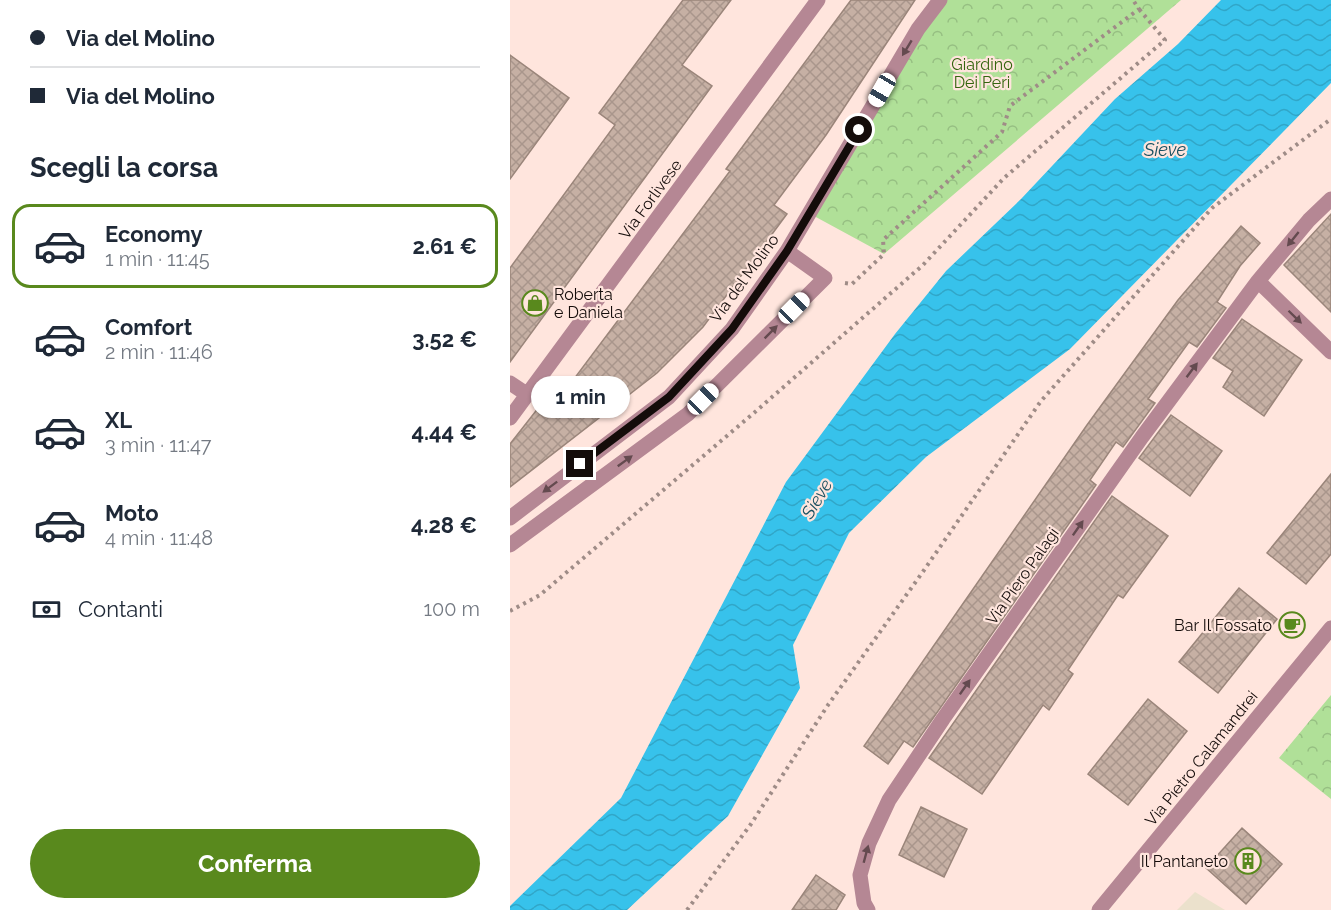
<!DOCTYPE html>
<html lang="it">
<meta charset="utf-8">
<style>
body{margin:0;font-family:Raleway,sans-serif;background:#f6f6f7;color:#1f2937;height:100vh;display:flex;flex-direction:column;font-size:22px;white-space:nowrap}
*{box-sizing:border-box;margin:0}
p{font-size:20px;color:#747a83}
.icon{flex:none;width:33px;height:33px;fill:none;stroke:currentColor;stroke-width:2;stroke-linecap:round;stroke-linejoin:round}
.map{position:relative;flex:1;overflow:hidden}
.sheet{display:flex;flex-direction:column;background:#fff;width:510px}
.sheet>*{flex:none}
.hud{display:grid;align-content:center;height:132px;padding:0 30px;background:#fff}
.end{position:absolute;width:27px;height:27px;margin:-14px;border:8px solid #140c0a;background:#fff;box-shadow:0 0 0 3px #fff}
.from{border-radius:50%}
.bubble{position:absolute;height:42px;border-radius:21px;background:#fff;box-shadow:0 2px 4px #0004;font-size:20px;font-weight:700;line-height:42px;text-align:center}
.car{position:absolute;width:18px;height:36px;margin:-18px -9px;border-radius:8px;box-shadow:0 0 4px 2px #0007;background:linear-gradient(#fff 24%,#345 0 40%,#fff 0 76%,#345 0 86%,#fff 0)}
.hud b{display:flex;align-items:center;gap:21px;height:57px;font-size:22px}
.hud b+b{border-top:2px solid #e0e1e3}
.hud i{width:15px;height:15px;background:#1f2937}
ul{padding:0;list-style:none}
li{display:flex;align-items:center;gap:18px;height:84px;margin:0 12px 9px;padding:0 18px;border:3px solid transparent;border-radius:18px}
li div{flex:1}
li b{display:block;font-size:22px}
li em{font-style:normal;font-weight:700}
li.selected{border-color:#59891d}
li>.icon{width:54px;height:54px;stroke-width:1.5}
h2{padding:0 30px;font-size:27px;line-height:72px}
.pay{display:flex;align-items:center;gap:15px;height:66px;padding:0 30px;font-size:22px}
.pay p{margin-inline-start:auto}
.cta{display:flex;gap:12px;margin-top:auto;padding:12px 30px}
.cta a{flex:1;height:69px;border-radius:36px;background:#59891d;color:#fff;font-size:24px;font-weight:700;line-height:69px;text-align:center}
main{display:flex;flex:1;min-height:0}
.map>svg:first-child{display:block}
.education{fill:#ebe1cc}
.forest{fill:url(#forest-crowns)}
.water{fill:url(#water-waves)}
.building{fill:url(#building-cross-hatch);stroke:#9a857a;stroke-width:1.5}
.lines{fill:none;stroke-linecap:round;stroke-linejoin:round}
.path{stroke:#9f8c87;stroke-width:4;stroke-dasharray:3 4.5;stroke-linecap:butt}
.minor{stroke:#b58794;stroke-width:15}
.oneway{fill:#644a4f}
.route{stroke:#140c0a;stroke-width:8}
.labels{text-anchor:middle;stroke-width:4.5;stroke-linejoin:round;paint-order:stroke}
.park-label{font-size:16px;fill:#34650e;stroke:#ffe5dd}
.street-label{font-size:16px;fill:#140c0a;stroke:#ffe5dd}
.poi-label{font-size:16px;fill:#140c0a;stroke:#ffe5dd;text-anchor:end}
.water-label{font-size:18px;font-style:italic;fill:#1a5162;stroke:#ffe5dd}
</style>
<main>
<section class="sheet">
<div class="hud">
<b><i class="from"></i>Via del Molino</b>
<b><i></i>Via del Molino</b>
</div>
<h2>Scegli la corsa</h2>
<ul>
<li class="selected"><svg class="icon" aria-label="car" viewBox="0 0 24 24"><path d="M5 17H2v-5l4-1 3-4h7l3 4 3 1v5h-3M9 17h6M6 11h13"/><circle cx="7" cy="17" r="2"/><circle cx="17" cy="17" r="2"/></svg><div><b>Economy</b><p>1 min · 11:45</p></div><em>2.61 €</em></li>
<li><svg class="icon" aria-label="car" viewBox="0 0 24 24"><path d="M5 17H2v-5l4-1 3-4h7l3 4 3 1v5h-3M9 17h6M6 11h13"/><circle cx="7" cy="17" r="2"/><circle cx="17" cy="17" r="2"/></svg><div><b>Comfort</b><p>2 min · 11:46</p></div><em>3.52 €</em></li>
<li><svg class="icon" aria-label="car" viewBox="0 0 24 24"><path d="M5 17H2v-5l4-1 3-4h7l3 4 3 1v5h-3M9 17h6M6 11h13"/><circle cx="7" cy="17" r="2"/><circle cx="17" cy="17" r="2"/></svg><div><b>XL</b><p>3 min · 11:47</p></div><em>4.44 €</em></li>
<li><svg class="icon" aria-label="car" viewBox="0 0 24 24"><path d="M5 17H2v-5l4-1 3-4h7l3 4 3 1v5h-3M9 17h6M6 11h13"/><circle cx="7" cy="17" r="2"/><circle cx="17" cy="17" r="2"/></svg><div><b>Moto</b><p>4 min · 11:48</p></div><em>4.28 €</em></li>
</ul>
<div class="pay"><svg class="icon" aria-label="cash" viewBox="0 0 24 24"><path d="M3 7h18v10H3z"/><circle cx="12" cy="12" r="2"/></svg>Contanti<p>100 m</p></div>
<div class="cta"><a>Conferma</a></div>
</section>
<div class="map">
<svg width="821" height="910" viewBox="0 0 821 910">
<defs>
<pattern id="forest-crowns" width="20" height="18" patternUnits="userSpaceOnUse" patternTransform="scale(1.5)"><rect width="20" height="18" fill="#b0e098"/><path d="M2 6a3 3 0 1 1 6 0M12 15a3 3 0 1 1 6 0" fill="none" stroke="#96bf82"/></pattern>
<pattern id="water-waves" width="16" height="10" patternUnits="userSpaceOnUse" patternTransform="scale(1.5)"><rect width="16" height="10" fill="#37c2eb"/><path d="M0 5q4-4 8 0t8 0" fill="none" stroke="#30a6c8"/></pattern>
<pattern id="building-cross-hatch" width="8" height="8" patternUnits="userSpaceOnUse" patternTransform="scale(1.5)"><rect width="8" height="8" fill="#c6b0a4"/><path d="M0 0l8 8M0 8l8-8" fill="none" stroke="#a9968c"/></pattern>
</defs>
<rect width="100%" height="100%" fill="#ffe5dd"/>
<path class="education" d="M685,892L715,910H667Z"/>
<path class="forest" d="M435,0H671L374,254L304,216L410,33Z
M821,695V799L769,758Z"/>
<path class="water" d="M711,0H821V83L560,349L416,457L339,533L283,645L290,688L218,816L117,910H0V906L111,798L276,482L385,334L436,271L511,199L605,99L668,44Z"/>
<path class="building" d="M173,0H221L172,65L202,86L0,362V268L105,125L89,113Z
M341,0H405L316,135L264,205L277,214L193,327L147,373L0,487V444L47,384L55,391L220,171L216,169Z
M0,55L59,98L0,179Z
M821,214V312L774,265Z
M731,226L750,243L730,266L707,302L716,308L687,347L679,342L638,399L645,403L613,447L606,442L580,480L586,485L403,747L394,741L378,764L354,746L577,425L668,300Z
M732,319L792,360L754,416L713,387L723,371L703,358Z
M661,415L712,451L680,496L629,458Z
M821,474V554L796,584L757,553Z
M602,496L658,536L613,598L608,595L558,670L563,674L539,710L533,705L472,794L419,758Z
M729,588L767,619L708,693L669,662Z
M638,699L677,731L618,805L578,774Z
M411,807L457,829L434,877L389,855Z
M732,828L772,864L736,904L696,868Z
M306,875L335,895L326,910H282Z"/>
<g class="lines">
<path class="path" d="M335,283L342,284L374,254L373,240L492,132L500,106L629,9L623,0
M0,611L30,595L245,412L413,265L494,178L655,40L629,9
M177,910L241,824L318,705L412,573L531,401L702,208L821,119"/>
<path class="minor" d="M748,281L821,352
M0,383L18,395
M0,418L308,0
M0,518L159,397L222,329L277,251L408,29L430,0
M0,545L178,414L315,278L277,251
M358,910L354,903L350,875L359,843L379,800L433,719L632,437L748,281L799,220L821,199
M589,910L821,628"/>
</g>
<defs><path id="oneway-solid" d="M-6-.8H1V-3.2L6.5 0L1 3.2V.8H-6Z" transform="scale(1.5)"/></defs>
<g class="oneway">
<use href="#oneway-solid" transform="translate(397 48) rotate(121)"/>
<use href="#oneway-solid" transform="translate(783 239) rotate(129)"/>
<use href="#oneway-solid" transform="translate(785 317) rotate(44)"/>
<use href="#oneway-solid" transform="translate(261 332) rotate(-45)"/>
<use href="#oneway-solid" transform="translate(682 370) rotate(-53)"/>
<use href="#oneway-solid" transform="translate(115 461) rotate(-36)"/>
<use href="#oneway-solid" transform="translate(40 487) rotate(143)"/>
<use href="#oneway-solid" transform="translate(568 528) rotate(-55)"/>
<use href="#oneway-solid" transform="translate(455 687) rotate(-55)"/>
<use href="#oneway-solid" transform="translate(356 854) rotate(-75)"/>
</g>
<g class="lines">
<path class="route" d="M70,464L159,397L222,329L277,251L349,130"/>
</g>
<defs>
<g id="shop-ring" transform="scale(1.35)"><circle r="9.5" fill="#ffe5dd" stroke="#59891d" stroke-width="1.5"/><path d="M-5-2.5h2.3a2.7 3.5 0 0 1 5.4 0H5L5.5 6h-11ZM-1.5-2.5h3a1.5 2.3 0 0 0-3 0Z" fill="#59891d"/></g>
<g id="cafe-ring" transform="scale(1.35)"><circle r="9.5" fill="#ffe5dd" stroke="#59891d" stroke-width="1.5"/><path d="M-5.5-4.5H6V0H3Q3 3.5 0 3.5H-2.5Q-5.5 3.5-5.5 0ZM3-3.2v2h1.7v-2ZM-6 4.5H4V6H-6Z" fill="#59891d"/></g>
<g id="building-ring" transform="scale(1.35)"><circle r="9.5" fill="#ffe5dd" stroke="#59891d" stroke-width="1.5"/><path d="M-4-6H4V6H1V3H-1V6H-4ZM-2.5-4.3h1.7v1.8h-1.7ZM.8-4.3h1.7v1.8H.8ZM-2.5-1h1.7V.8h-1.7ZM.8-1h1.7V.8H.8Z" fill="#59891d"/></g>
</defs>
<g fill-rule="evenodd">
<use href="#shop-ring" x="25" y="303"/>
<use href="#cafe-ring" x="782" y="625"/>
<use href="#building-ring" x="738" y="861"/>
</g>
<g class="labels">
<g class="park-label">
<text x="472" y="70">Giardino<tspan x="472" dy="18">Dei Peri</tspan></text>
</g>
<g class="street-label">
<text transform="translate(140 199) rotate(-54)" y="6">Via Forlivese</text>
<text transform="translate(234 278) rotate(-54)" y="6">Via del Molino</text>
<text transform="translate(512 576) rotate(-55)" y="6">Via Piero Palagi</text>
<text transform="translate(691 758) rotate(-51)" y="6">Via Pietro Calamandrei</text>
</g>
<g class="poi-label">
<text x="44" y="300" text-anchor="start">Roberta<tspan x="44" dy="18">e Daniela</tspan></text>
<text x="762" y="631">Bar Il Fossato</text>
<text x="718" y="867">Il Pantaneto</text>
</g>
<g class="water-label">
<text x="655" y="156">Sieve</text>
<text transform="translate(307 499) rotate(-59)" y="6">Sieve</text>
</g>
</g>
</svg>
<i class="end from" style="left:349px;top:130px"></i>
<i class="end" style="left:70px;top:464px"></i>
<div class="bubble" style="left:21px;top:376px;width:99px">1 min</div>
<i class="car" style="left:372px;top:90px;rotate:210deg"></i>
<i class="car" style="left:284px;top:308px;rotate:45deg"></i>
<i class="car" style="left:193px;top:399px;rotate:45deg"></i>
</div>
</main>
